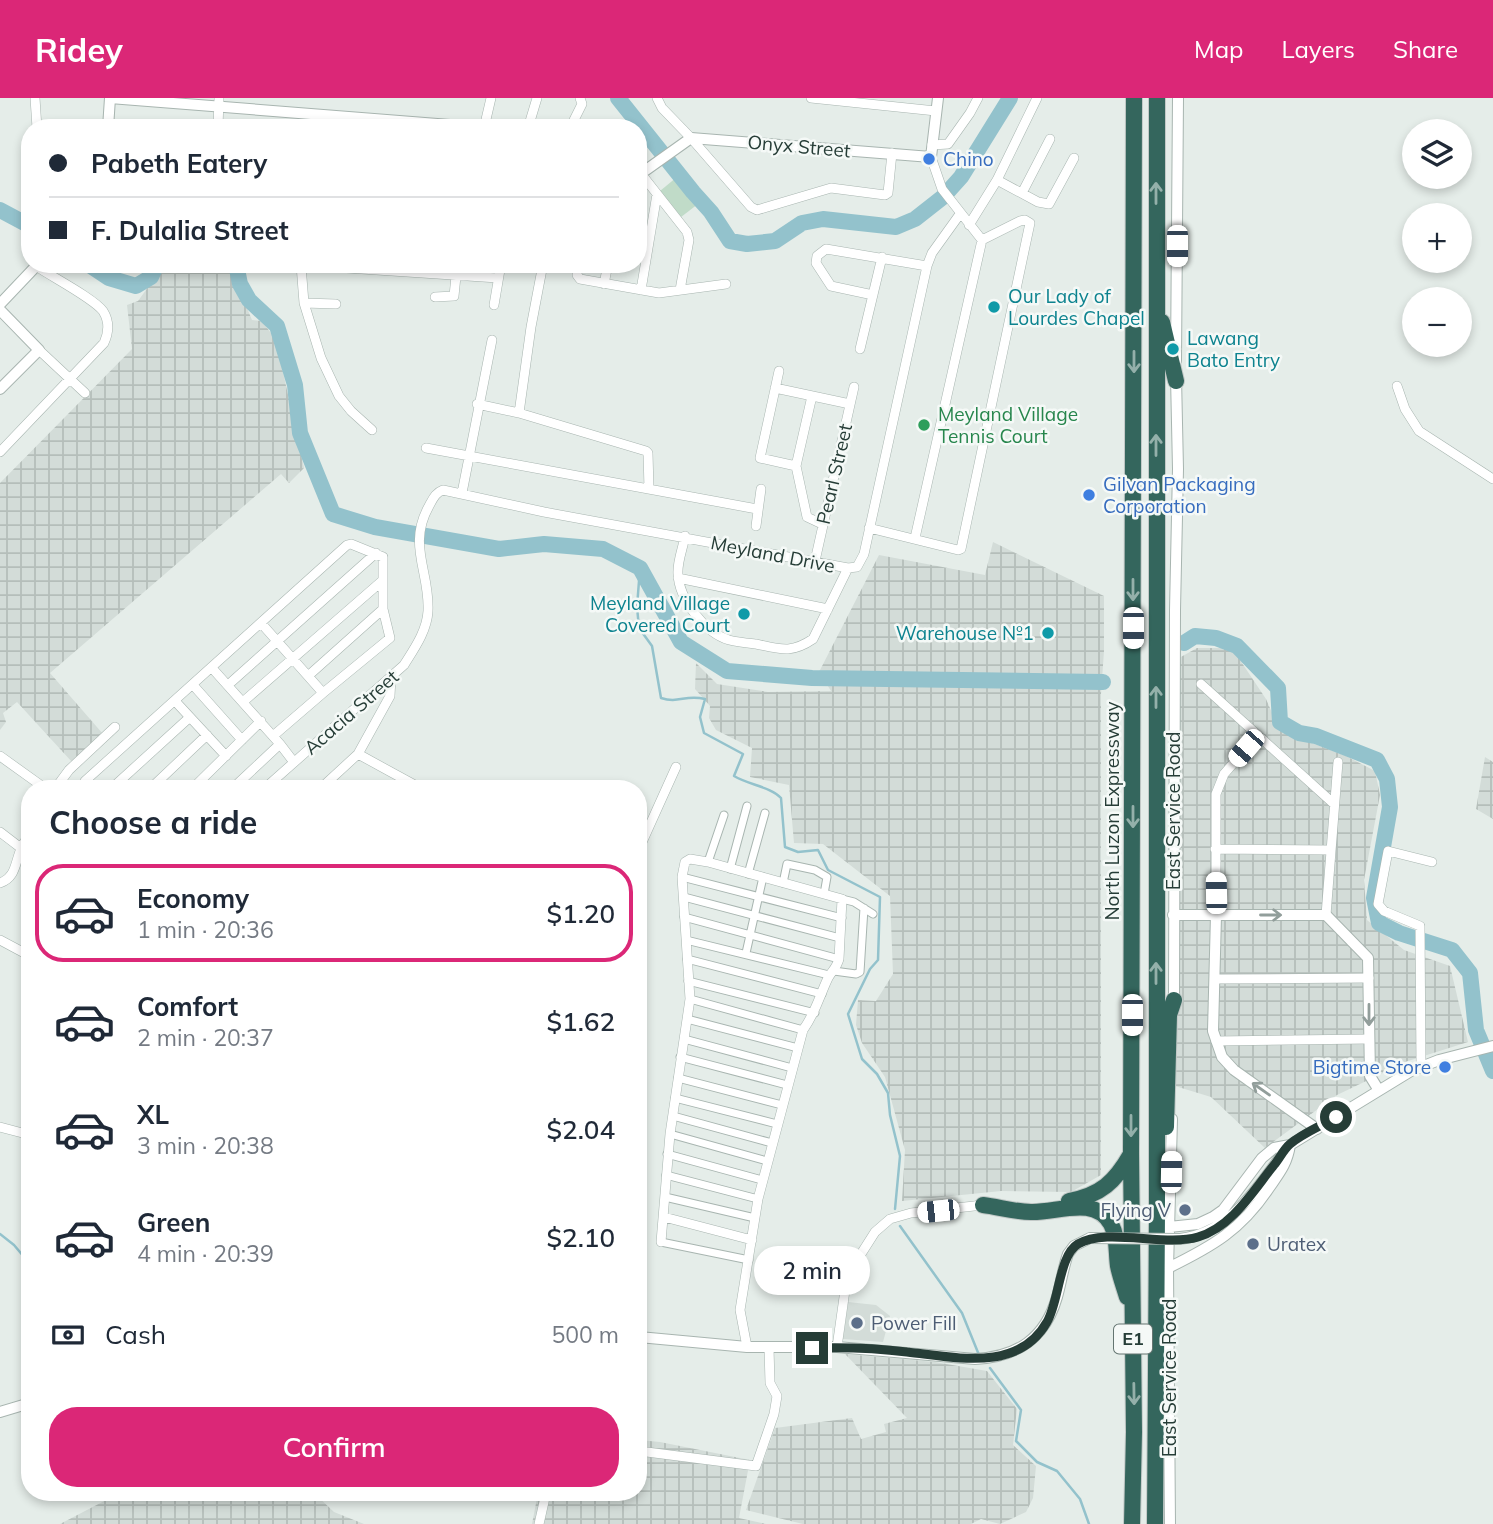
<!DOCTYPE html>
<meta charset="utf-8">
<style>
body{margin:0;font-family:Mulish,sans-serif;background:#f6f6f7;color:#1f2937;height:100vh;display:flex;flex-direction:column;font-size:26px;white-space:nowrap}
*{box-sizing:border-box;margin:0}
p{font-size:23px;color:#747a83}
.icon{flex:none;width:38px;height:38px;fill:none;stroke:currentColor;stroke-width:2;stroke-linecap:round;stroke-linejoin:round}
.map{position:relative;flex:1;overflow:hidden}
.details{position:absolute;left:21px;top:682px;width:626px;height:721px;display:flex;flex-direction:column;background:#fff;border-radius:28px;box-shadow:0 4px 10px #0003}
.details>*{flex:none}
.guide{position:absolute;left:21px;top:21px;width:626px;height:154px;border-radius:28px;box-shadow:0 4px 10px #0003;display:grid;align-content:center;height:154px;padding:0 28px;background:#fff}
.fabs{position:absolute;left:1402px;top:21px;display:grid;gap:14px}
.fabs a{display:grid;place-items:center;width:70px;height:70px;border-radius:50%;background:#fff;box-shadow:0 4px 10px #0003;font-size:35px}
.end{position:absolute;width:32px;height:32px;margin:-16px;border:9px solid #263d37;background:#fff;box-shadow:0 0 0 4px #fff}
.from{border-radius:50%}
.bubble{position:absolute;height:49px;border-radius:24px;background:#fff;box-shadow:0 4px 10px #0003;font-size:23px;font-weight:600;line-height:49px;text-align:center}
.car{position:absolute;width:21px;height:42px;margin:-21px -10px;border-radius:9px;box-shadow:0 0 5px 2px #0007;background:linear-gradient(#fff 24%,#345 0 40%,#fff 0 76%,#345 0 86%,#fff 0)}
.guide b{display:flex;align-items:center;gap:24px;height:66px;font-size:26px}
.guide b+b{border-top:2px solid #e0e1e3}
.guide i{width:18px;height:18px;background:#1f2937}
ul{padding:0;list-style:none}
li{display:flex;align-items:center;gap:21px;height:98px;margin:0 14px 10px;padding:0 14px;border:4px solid transparent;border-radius:28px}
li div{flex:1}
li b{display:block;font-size:26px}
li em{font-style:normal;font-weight:600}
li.selected{border-color:#db2777}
li>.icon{width:63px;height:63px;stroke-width:1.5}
h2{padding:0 28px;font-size:32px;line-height:84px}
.pay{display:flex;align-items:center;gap:18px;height:77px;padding:0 28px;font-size:26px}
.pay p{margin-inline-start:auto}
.action{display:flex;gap:14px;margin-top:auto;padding:14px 28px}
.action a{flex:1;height:80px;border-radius:28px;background:#db2777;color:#fff;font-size:28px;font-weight:600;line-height:80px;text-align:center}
header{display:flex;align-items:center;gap:42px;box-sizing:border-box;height:98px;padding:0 35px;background:#db2777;color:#fff}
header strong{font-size:33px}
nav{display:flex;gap:38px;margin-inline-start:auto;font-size:24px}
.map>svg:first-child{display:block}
.built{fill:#d3dcd8}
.industrial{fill:url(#industrial-grid)}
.green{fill:#c0dbc8}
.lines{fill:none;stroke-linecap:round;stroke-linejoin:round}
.stream{stroke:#93c2cc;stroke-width:2.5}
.river{stroke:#93c2cc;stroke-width:16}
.pedestrian-casing{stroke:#a8b5b0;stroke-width:9}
.minor-casing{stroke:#a8b5b0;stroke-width:10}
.tertiary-casing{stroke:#a8b5b0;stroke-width:12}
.motorway-casing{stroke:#c2c9c7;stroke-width:18}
.pedestrian{stroke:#fff;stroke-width:7}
.minor{stroke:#fff;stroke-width:9}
.tertiary{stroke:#fff;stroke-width:10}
.motorway{stroke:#34665d;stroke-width:16}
.tertiary-bridge-casing{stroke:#a8b5b0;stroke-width:12;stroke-linecap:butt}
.tertiary-bridge{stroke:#fff;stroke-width:10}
.oneway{stroke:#94b0aa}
.oneway2{stroke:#929e9b}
.route{stroke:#263d37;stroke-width:9}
.shop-dot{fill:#3f7fe0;stroke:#f5f9f7;stroke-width:2.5}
.culture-dot{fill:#0f9aa8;stroke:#f5f9f7;stroke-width:2.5}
.leisure-dot{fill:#2e9e5b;stroke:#f5f9f7;stroke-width:2.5}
.service-dot{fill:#5c6f8a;stroke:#f5f9f7;stroke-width:2.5}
.labels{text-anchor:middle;stroke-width:5;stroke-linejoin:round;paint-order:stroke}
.shield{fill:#f5f9f7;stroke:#647571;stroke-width:2}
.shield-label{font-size:18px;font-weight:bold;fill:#263d37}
.street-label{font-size:19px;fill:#263d37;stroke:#f5f9f7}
.shop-label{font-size:19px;fill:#366cbe;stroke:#f5f9f7;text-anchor:start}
.culture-label{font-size:19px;fill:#0d838f;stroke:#f5f9f7;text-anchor:start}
.leisure-label{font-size:19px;fill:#27864d;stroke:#f5f9f7;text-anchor:start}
.service-label{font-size:19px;fill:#4e5e75;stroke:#f5f9f7;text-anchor:start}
</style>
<header>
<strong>Ridey</strong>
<nav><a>Map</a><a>Layers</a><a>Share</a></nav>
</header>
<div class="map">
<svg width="1493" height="1426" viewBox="0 0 1493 1426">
<defs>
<pattern id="industrial-grid" width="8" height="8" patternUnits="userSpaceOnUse" patternTransform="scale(1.75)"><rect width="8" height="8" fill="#d3dcd8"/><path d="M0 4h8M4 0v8" fill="none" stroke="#b5beba"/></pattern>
</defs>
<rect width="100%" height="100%" fill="#e5ede9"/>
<path class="built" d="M848,1204L876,1207L890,1218L883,1244L843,1241Z"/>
<path class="industrial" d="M159,166L220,167L232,174L252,222L262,223L276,242L304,370L289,385L281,376L50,575L103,636L72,664L17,604L3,615L6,624L0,632V385L132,251L127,207L138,203L151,185Z
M993,444L1104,498V553L1101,596V1077L1071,1094L1001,1093L902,1103L905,1052L885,979L862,945L856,927L858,902L876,903L893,876L890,798L823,746L794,745L789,687L750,679L752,650L716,632L709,620L710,608L695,591L696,565L717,586L768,594L831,593L819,574L879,457L985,477Z
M1197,550H1232L1266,601L1277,626L1304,642L1346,658L1375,673L1380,697L1364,782L1367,822L1404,852L1450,868L1468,944L1408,963L1337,997L1265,1050L1211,999L1175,988L1179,560Z
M1485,659L1493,664V721L1476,711Z
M845,1256L935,1264L987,1273L1017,1311L1013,1347L1036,1368L1033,1400L1026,1414L1000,1426L981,1421L971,1426H803L746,1412L775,1330L852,1320L861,1341L886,1334L884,1326L907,1320Z
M639,1342L660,1344L750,1362L739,1420L766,1426H532L538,1395H639Z
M103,1395H314L334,1414L364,1426H60L110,1400Z"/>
<path class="green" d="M677,79L698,106L681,119L660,93Z"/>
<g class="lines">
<path class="stream" d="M640,470L637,509L639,530L652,548L661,600C679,606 685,596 705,601L700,619L704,635L743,656L734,678C749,687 771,689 781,700L785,749L798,754L818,752L828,772L880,799L878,862L870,871L848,916L862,961L877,976L888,995L890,1017L900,1058L895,1111
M900,1128L962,1215L979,1257
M0,1136L14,1147L30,1166
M990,1270L1021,1312L1016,1343L1037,1364L1057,1373L1080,1401L1089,1426"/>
<path class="river" d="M618,0L693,94L711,114L730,143L747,146L775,143L802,125L823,121L896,129L915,121L943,99L961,79L1010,0
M0,112L30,128
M88,166L109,180L136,188L151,179L157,166
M236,166L240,186L249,202L277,228L295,287L300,335L333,416L375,429L499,451L544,446L603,451L640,470L681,544L727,573L812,580L1103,584
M1184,545L1195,538L1216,540L1237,548L1278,590L1280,624L1299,635L1316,638L1377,662L1387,681L1390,709L1374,800L1379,825L1399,835L1452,852L1470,875L1476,932L1493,973"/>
<g class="pedestrian-casing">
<path id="pedestrian" d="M708,764L724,717
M730,771L747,708
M748,776L765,715
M682,779L842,820
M783,785L787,766L815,772L827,779L824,796
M684,799L840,840
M842,801L854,804L873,816
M684,819L839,861
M686,842L829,877
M746,855L763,779
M687,861L822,896
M834,873L856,876L860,874L864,810
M688,883L815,915
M690,901L803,932
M687,921L798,950
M684,941L792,970
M680,959L787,987
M678,980L782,1007
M675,1000L777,1026
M673,1018L772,1045
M670,1036L767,1063
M667,1056L762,1082
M666,1077L758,1101
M665,1099L755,1120
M661,1144L749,1162"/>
</g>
<g class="minor-casing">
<path id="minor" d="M35,0L37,30
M657,0L662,10L691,40L751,109L757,112L831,90L885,97L888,95L892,55
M811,0L936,13
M218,30L219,0
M484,30L491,0
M528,30L537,0
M570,30L582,6L580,0
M932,47L948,46L970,15L978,0
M931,59L942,91L982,142
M639,73L687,134L689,142L680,192
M997,82L1038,104L1049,106L1074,60
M1022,95L1050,41
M969,127L997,82L1037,0
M286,166L498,180
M578,166L577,177L580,181L659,195L726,186
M301,167L304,205L321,260L339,298L351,313L372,332
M460,178L462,166
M604,186L608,166
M641,192L657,96
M873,197L831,188L816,165L817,158L826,151L927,168
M435,199L454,198L456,178
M304,205L336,206
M494,207L501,166
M860,251L882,159
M39,252L85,295
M779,273L760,360L796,368
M1397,288L1405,311L1419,333L1493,381
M775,290L850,306
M812,298L796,368L807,419L822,426
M477,306L519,315L646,353L648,355L649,391
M519,315L531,229L543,166
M426,350L757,411
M0,354L104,245C109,234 110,224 103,213C93,200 52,179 36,168
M462,395L492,242
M756,428L761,391
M869,430L958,452L961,451L1030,125L1025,122L1020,123L982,142
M685,438C683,450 677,464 678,476C679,501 705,535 729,542C737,544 747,545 756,546C780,551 791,556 813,541L848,470
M915,440L982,142
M815,463L854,289
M678,480L828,511
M261,525L323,595L273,638
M212,570L280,646
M308,578L383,511
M1201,586L1334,706
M193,587L242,642
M228,587L376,455
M175,603L226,658
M244,603L382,483
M358,656L422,691
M0,658L46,691
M55,691L69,672L115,629
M91,691L85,683L347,447L351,446L383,459V511L390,540L323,595
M111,691L190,619
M150,691L207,637
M192,691L261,623
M232,691L280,646L293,663
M264,691L404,567C414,551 427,533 428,513C430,474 407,447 429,408C433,401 435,395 443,392L544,414L848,470L857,469L864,456L927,168L932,155L960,116
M320,691L358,656L390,598L391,579
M0,734L30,757
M639,751L676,669
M1215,751L1330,752
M0,785C16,780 15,764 21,751C23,746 27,740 30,735
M1216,817V696L1224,676L1258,637
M1326,817L1338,664
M0,842L30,858
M1215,881L1369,880
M1216,943L1369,941
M1421,968L1420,828L1384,813L1378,806L1388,753L1432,764
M0,1029L30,1037
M664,1119L752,1142
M661,1144L670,1036L690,901L682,779L685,764L690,761L708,764L842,801L839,861C837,869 832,873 828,880C819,899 816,914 803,932L758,1101L740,1212L747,1249
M837,1249L847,1178L875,1134L890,1121L911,1115L983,1107
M639,1353L756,1368L774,1316L777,1298L770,1285L769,1250
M539,1426L546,1395"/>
</g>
<g class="tertiary-casing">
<path id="tertiary" d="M108,30L110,0L488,30
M639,77L691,40L931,59L938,0
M0,206L38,166
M0,212L39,252L0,291
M1176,263L1178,0
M1173,817H1326L1368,860L1370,978L1378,991
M1216,817L1213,933L1222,959L1234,972L1317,1031
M1174,907L1175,512L1178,371L1176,279
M1169,1129L1198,1126L1213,1119L1223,1112L1262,1060L1274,1050L1290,1047L1411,973L1439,962L1493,948
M1180,1141C1232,1135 1259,1087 1288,1049
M1168,1170C1213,1148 1241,1132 1269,1090C1280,1074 1287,1066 1290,1047
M639,1239L747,1249H837L975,1261C1017,1259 1045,1241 1057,1199C1061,1185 1063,1170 1068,1156L1074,1148L1090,1140
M0,1314L30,1305
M1170,1426L1168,1170L1172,1021"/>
</g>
<g class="motorway-casing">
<path id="motorway" d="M1162,224L1176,283
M1166,1029L1169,917L1174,902
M1069,1103C1101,1097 1115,1084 1131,1056
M983,1107C999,1109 1015,1114 1031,1114C1057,1115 1095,1097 1111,1126C1118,1139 1116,1154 1118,1168C1120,1178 1124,1189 1127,1199
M1132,1426L1134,1334L1131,1056L1134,0
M1155,1426L1157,1115V0"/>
</g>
<use href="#pedestrian" class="pedestrian"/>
<use href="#minor" class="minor"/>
<use href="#tertiary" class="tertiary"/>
<use href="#motorway" class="motorway"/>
<g class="tertiary-bridge-casing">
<path id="tertiary-bridge" d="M1090,1140L1180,1141"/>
</g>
<use href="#tertiary-bridge" class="tertiary-bridge"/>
</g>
<defs><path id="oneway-shaft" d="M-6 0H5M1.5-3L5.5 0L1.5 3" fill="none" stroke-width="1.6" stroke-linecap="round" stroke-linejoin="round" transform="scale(1.75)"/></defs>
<g class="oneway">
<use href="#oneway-shaft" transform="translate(1156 95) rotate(-90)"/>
<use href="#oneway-shaft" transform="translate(1134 264) rotate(90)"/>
<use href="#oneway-shaft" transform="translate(1156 347) rotate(-90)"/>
<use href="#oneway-shaft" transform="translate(1133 492) rotate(90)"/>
<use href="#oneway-shaft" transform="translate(1156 599) rotate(-90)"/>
<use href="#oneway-shaft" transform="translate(1133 719) rotate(90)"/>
<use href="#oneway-shaft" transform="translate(1156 875) rotate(-90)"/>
<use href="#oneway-shaft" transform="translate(1131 1028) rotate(90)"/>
<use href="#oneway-shaft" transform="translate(1134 1296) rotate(89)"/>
</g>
<g class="oneway2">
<use href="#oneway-shaft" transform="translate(1271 817)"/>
<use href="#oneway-shaft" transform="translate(1369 917) rotate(90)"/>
<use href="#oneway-shaft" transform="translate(1261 991) rotate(-145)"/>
</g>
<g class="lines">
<path class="route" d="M812,1250C844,1249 876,1250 907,1254C955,1259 1018,1275 1047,1224C1059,1204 1059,1157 1078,1146C1106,1129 1165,1149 1198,1139C1232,1129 1253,1093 1274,1067C1279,1061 1284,1051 1290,1046C1303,1035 1321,1028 1336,1019"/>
</g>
<g class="shop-dot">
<circle cx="929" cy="61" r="7"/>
<circle cx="1089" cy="397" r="7"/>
<circle cx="1445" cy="969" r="7"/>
</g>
<g class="culture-dot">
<circle cx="994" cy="209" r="7"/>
<circle cx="1173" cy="251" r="7"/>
<circle cx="744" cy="516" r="7"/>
<circle cx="1048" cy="535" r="7"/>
</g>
<circle class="leisure-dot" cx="924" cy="327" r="7"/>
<g class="service-dot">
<circle cx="1185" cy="1112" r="7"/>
<circle cx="1253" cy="1146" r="7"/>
<circle cx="857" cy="1225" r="7"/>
</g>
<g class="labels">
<rect class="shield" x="1114" y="1226.5" width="38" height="29" rx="5"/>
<g class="shield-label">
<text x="1133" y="1247">E1</text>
</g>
<g class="street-label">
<text transform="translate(799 48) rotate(5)" y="7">Onyx Street</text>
<text transform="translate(834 376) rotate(-77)" y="7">Pearl Street</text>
<text transform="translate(773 456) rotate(11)" y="7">Meyland Drive</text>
<text transform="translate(351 614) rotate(-41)" y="7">Acacia Street</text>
<text transform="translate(1112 713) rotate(-90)" y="7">North Luzon Expressway</text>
<text transform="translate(1173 713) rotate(-90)" y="7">East Service Road</text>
<text transform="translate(1169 1280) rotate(-90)" y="7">East Service Road</text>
</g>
<g class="shop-label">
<text x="943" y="68">Chino</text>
<text x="1103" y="393">Gilvan Packaging<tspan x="1103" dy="22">Corporation</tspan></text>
<text x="1431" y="976" text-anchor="end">Bigtime Store</text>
</g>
<g class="culture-label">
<text x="1008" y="205">Our Lady of<tspan x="1008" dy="22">Lourdes Chapel</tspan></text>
<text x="1187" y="247">Lawang<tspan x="1187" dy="22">Bato Entry</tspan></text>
<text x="730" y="512" text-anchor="end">Meyland Village<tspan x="730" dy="22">Covered Court</tspan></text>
<text x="1034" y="542" text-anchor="end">Warehouse №1</text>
</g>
<g class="leisure-label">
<text x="938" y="323">Meyland Village<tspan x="938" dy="22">Tennis Court</tspan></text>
</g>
<g class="service-label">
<text x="1171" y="1119" text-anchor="end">Flying V</text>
<text x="1267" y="1153">Uratex</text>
<text x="871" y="1232">Power Fill</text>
</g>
</g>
</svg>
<div class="fabs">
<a><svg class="icon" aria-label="layers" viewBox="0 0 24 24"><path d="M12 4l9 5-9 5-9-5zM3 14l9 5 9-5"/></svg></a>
<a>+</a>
<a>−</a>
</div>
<i class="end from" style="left:1336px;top:1019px"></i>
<i class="end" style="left:812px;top:1250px"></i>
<div class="bubble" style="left:754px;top:1148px;width:116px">2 min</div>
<i class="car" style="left:1177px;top:148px;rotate:180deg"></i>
<i class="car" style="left:1133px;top:530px;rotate:180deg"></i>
<i class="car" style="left:1246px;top:650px;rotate:221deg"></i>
<i class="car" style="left:1216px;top:795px;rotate:359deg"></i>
<i class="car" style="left:1132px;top:917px;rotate:180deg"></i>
<i class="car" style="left:1171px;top:1074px;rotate:1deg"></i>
<i class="car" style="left:938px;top:1113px;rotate:264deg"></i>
<div class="guide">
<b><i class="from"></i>Pabeth Eatery</b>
<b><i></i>F. Dulalia Street</b>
</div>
<section class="details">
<h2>Choose a ride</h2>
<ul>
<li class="selected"><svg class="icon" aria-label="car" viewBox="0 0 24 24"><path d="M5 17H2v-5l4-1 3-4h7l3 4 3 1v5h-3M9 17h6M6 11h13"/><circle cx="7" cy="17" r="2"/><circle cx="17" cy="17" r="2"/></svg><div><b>Economy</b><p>1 min · 20:36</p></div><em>$1.20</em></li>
<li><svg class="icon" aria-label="car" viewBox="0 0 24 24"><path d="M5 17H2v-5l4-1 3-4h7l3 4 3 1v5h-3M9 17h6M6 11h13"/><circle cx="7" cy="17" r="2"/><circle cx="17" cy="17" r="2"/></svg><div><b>Comfort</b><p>2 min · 20:37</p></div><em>$1.62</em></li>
<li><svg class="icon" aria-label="car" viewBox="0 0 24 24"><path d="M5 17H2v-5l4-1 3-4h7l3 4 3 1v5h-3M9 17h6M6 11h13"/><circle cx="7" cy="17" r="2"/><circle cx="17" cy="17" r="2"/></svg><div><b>XL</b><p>3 min · 20:38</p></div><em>$2.04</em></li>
<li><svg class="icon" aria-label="car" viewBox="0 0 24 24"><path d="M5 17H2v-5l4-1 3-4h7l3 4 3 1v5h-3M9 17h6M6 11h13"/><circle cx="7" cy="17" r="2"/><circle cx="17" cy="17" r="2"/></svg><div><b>Green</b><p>4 min · 20:39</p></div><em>$2.10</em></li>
</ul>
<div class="pay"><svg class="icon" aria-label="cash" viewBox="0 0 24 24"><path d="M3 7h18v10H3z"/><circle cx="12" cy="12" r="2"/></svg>Cash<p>500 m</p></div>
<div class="action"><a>Confirm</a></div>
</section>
</div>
